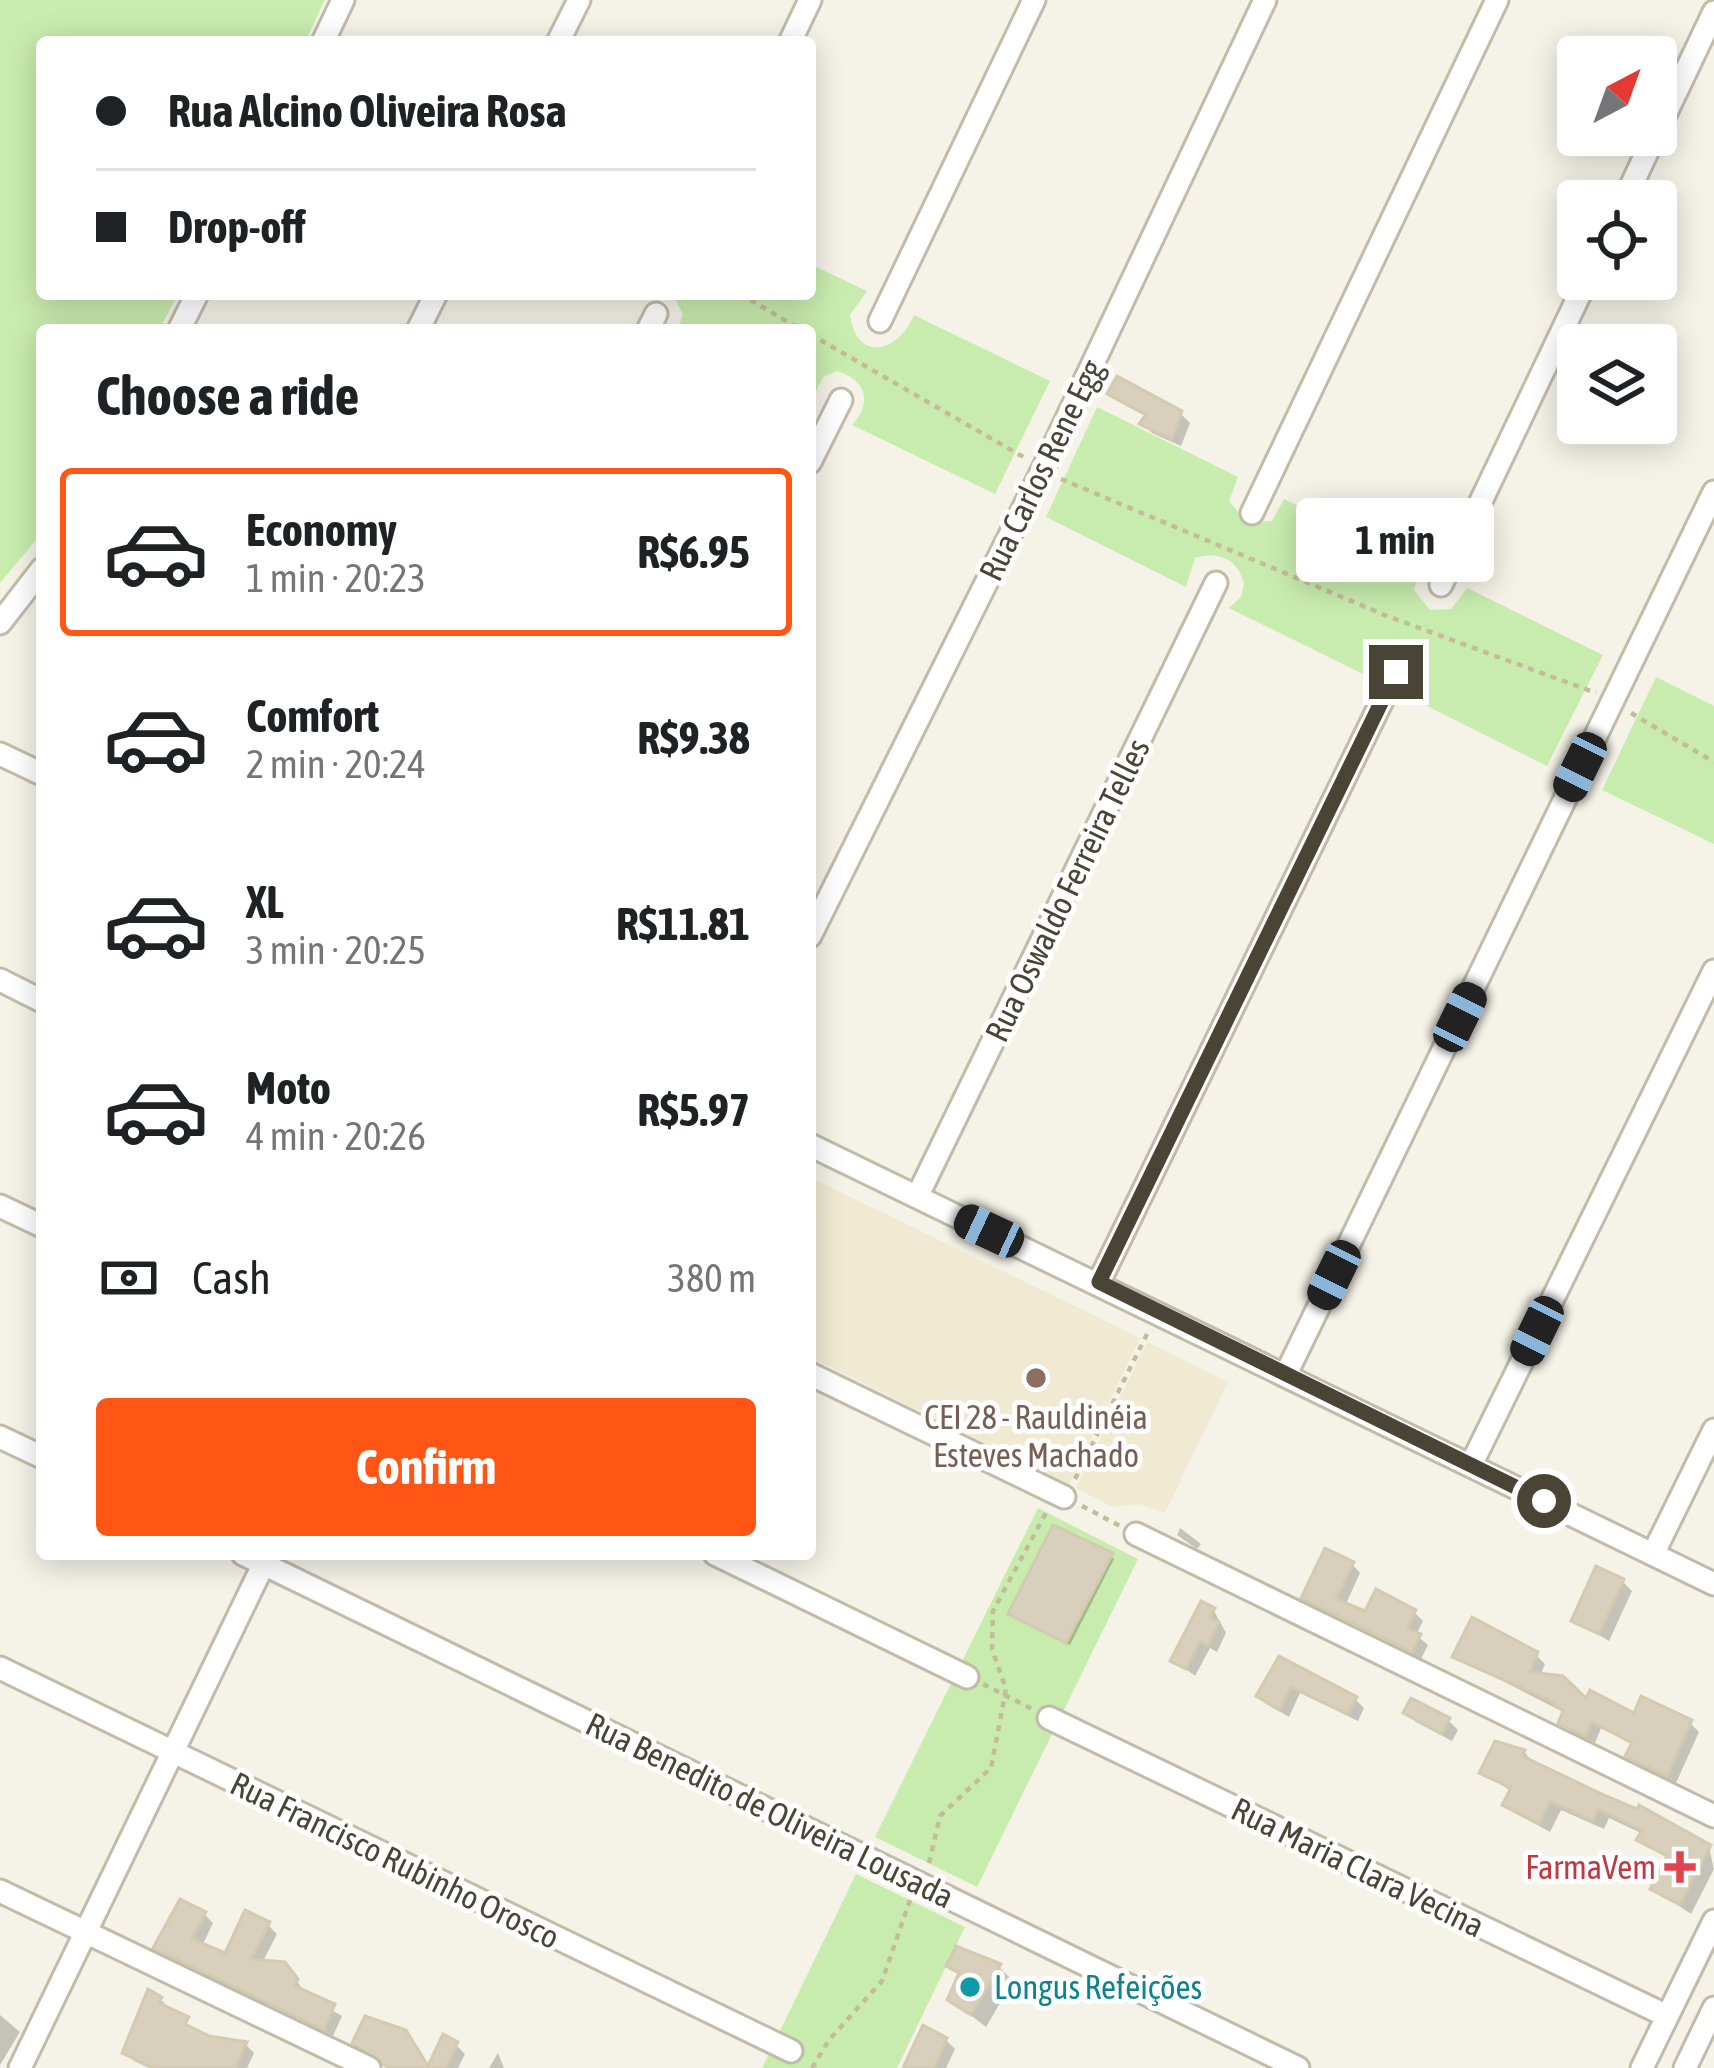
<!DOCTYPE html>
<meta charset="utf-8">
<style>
body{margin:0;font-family:"Asap Condensed",sans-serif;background:#f2f2f2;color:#202124;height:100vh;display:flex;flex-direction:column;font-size:45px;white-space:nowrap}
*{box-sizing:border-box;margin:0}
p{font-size:39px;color:#757577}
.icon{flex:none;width:66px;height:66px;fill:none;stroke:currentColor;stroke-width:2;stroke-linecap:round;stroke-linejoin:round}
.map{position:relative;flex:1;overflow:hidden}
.panel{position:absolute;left:36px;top:324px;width:780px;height:1236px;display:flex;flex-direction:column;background:#fff;border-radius:12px;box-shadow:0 6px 30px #0003}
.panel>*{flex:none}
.guide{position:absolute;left:36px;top:36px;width:780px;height:264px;border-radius:12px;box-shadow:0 6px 30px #0003;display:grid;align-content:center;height:264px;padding:0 60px;background:#fff}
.needle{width:78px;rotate:41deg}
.controls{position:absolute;left:1557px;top:36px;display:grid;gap:24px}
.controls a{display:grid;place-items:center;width:120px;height:120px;border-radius:12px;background:#fff;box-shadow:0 6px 30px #0003;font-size:60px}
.end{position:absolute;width:54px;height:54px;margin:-27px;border:15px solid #494436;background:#fff;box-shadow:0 0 0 6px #fff}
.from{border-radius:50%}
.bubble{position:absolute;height:84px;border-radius:12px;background:#fff;box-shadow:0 6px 30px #0003;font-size:39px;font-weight:700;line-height:84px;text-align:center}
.car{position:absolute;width:36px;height:72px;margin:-36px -18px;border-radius:15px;box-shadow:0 0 9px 3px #0007;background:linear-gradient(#222 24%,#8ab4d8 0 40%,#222 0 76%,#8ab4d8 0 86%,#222 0)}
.guide b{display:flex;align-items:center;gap:42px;height:114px;font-size:45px}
.guide b+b{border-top:3px solid #e0e0e0}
.guide i{width:30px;height:30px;background:#202124}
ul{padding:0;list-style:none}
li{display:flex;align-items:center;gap:36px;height:168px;margin:0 24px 18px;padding:0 36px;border:6px solid transparent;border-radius:12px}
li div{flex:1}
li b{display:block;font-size:45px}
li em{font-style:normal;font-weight:700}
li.selected{border-color:#ff5615}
li>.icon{width:108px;height:108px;stroke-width:1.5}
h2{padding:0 60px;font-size:54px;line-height:144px}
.pay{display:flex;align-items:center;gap:30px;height:132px;padding:0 60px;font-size:45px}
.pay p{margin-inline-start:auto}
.primary-button{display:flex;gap:24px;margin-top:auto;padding:24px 60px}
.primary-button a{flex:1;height:138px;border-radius:12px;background:#ff5615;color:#fff;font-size:48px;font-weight:700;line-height:138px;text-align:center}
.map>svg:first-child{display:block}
.education{fill:#efead1}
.green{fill:#c8ecae}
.shadow{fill:#0003}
.building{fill:#d8d0bd;stroke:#d3caaf;stroke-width:3}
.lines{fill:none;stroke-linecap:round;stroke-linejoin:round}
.minor-casing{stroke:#c1bcaa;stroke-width:27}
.path{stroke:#c4bb9a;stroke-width:4.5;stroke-dasharray:6 6;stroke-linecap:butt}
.minor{stroke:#fff;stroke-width:21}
.route{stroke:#494436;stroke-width:15}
.education-dot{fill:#8d6e63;stroke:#fff;stroke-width:4.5}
.health-dot{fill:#e0444e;stroke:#fff;stroke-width:4.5}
.culture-dot{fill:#0f9aa8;stroke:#fff;stroke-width:4.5}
.labels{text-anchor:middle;stroke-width:10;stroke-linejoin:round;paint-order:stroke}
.street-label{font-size:33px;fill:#494436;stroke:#fff}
.education-label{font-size:33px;fill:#785e54;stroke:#fff}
.health-label{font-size:33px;fill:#be3a42;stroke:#fff;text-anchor:end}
.culture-label{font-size:33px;fill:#0d838f;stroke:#fff;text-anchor:start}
</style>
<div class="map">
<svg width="1714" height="2068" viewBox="0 0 1714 2068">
<rect width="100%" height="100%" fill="#f5f3e8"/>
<path class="education" d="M810,1177L1140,1338L1069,1485L810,1357Z
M1147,1342L1228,1382L1165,1513L1139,1504L1113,1507L1076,1488Z"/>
<path class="green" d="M0,0H325L305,42H42V294H178L159,330H42V533L0,583Z
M810,264L867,291L850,315C857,363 898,353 914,315L1050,381L995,494L852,425C873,402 866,380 837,371L823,377L810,404V330H678L683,314L672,294H810Z
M1097,407L1238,477L1229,501L1247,522L1272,521L1284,499L1420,566L1414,590L1430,610L1451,609L1467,588L1603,655L1547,766L1409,697L1422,674L1406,651H1378L1367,676L1229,608L1241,597L1244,583C1237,559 1219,551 1195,558L1186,587L1046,517Z
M1656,677L1714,706V844L1602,790Z
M1038,1508L1138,1559L977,1887L875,1837Z
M856,1874L965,1927L897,2068H762Z"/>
<path class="shadow" d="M1111,393L1181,414L1190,423L1181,446L1152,433L1143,424L1148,417Z
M1180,1528L1201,1544L1197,1549L1177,1535Z
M1111,1556L1114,1559L1070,1645L1015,1617Z
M1352,1564L1360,1573L1345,1606L1367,1615L1414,1612L1423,1621L1416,1635L1428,1645L1421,1659L1305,1597Z
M1623,1582L1632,1591L1609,1641L1574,1620Z
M1214,1611L1226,1633L1217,1652L1210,1648L1195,1676L1174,1660Z
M1536,1655L1545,1664L1540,1676L1587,1703L1635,1717L1690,1723L1699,1732L1676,1783L1638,1764L1629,1755L1634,1745L1601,1728L1595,1743L1570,1731L1561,1722L1565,1713L1456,1657Z
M1280,1660L1355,1699L1364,1708L1358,1721L1300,1693L1289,1717L1269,1705L1260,1696Z
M1412,1702L1449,1721L1458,1730L1452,1741L1416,1722L1407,1713Z
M1524,1752L1534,1763L1709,1848L1714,1869L1691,1914L1654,1889L1669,1859L1640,1840L1643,1834L1609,1818L1604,1829L1561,1810L1550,1832L1517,1814L1506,1804L1512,1792L1483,1772Z
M204,1914L213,1923L202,1946L226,1957L268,1925L277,1934L262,1963L294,1974L304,1994L342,2016L333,2036L157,1947Z
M950,1965L999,1967L1013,1981L986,2027L951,2000L961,1977Z
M160,1999L194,2032L246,2045L254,2053L247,2068H149L134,2061L125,2052Z
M0,2015L20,2032L0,2065Z
M946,2040L955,2049L946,2068H906Z
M456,2045L465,2054L458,2068H430Z
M498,2053L504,2068H489Z"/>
<path class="building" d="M1117,376L1182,411L1172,439L1139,424L1146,415L1107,394Z
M1053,1525L1113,1553L1066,1643L1008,1614Z
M1325,1548L1354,1562L1336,1599L1365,1611L1376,1589L1416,1610L1407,1628L1421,1634L1412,1652L1301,1598Z
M1596,1566L1624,1579L1599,1634L1571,1621Z
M1201,1601L1215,1608L1210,1618L1219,1622L1208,1645L1200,1641L1186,1669L1170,1661Z
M1472,1617L1538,1652L1530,1672L1563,1676L1586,1698L1590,1690L1634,1713L1641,1696L1692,1720L1667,1776L1625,1756L1632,1743L1592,1722L1585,1736L1558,1723L1563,1711L1549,1700L1452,1657Z
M1279,1656L1357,1697L1348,1714L1291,1687L1279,1710L1256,1696Z
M1411,1698L1450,1718L1442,1734L1403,1713Z
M1495,1741L1525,1750L1522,1756L1606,1796L1637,1809L1639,1805L1711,1845L1680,1905L1650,1889L1667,1856L1636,1840L1642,1830L1598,1809L1593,1821L1550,1801L1539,1824L1502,1805L1511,1788L1479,1773Z
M180,1899L206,1912L192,1939L225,1953L245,1910L270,1922L251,1959L285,1962L298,1979L295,1986L335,2004L324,2030L153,1948Z
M956,1946L1001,1964L971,2015L947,2000L959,1973L946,1966Z
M148,1989L162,1997L159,2003L189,2017L185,2024L209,2036L247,2042L235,2068H154L122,2053Z
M365,2016L406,2030L428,2066L443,2034L458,2042L446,2068H389L352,2043Z
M923,2025L947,2038L934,2068H903Z"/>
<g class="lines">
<g class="minor-casing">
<path id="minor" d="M323,42L343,0
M558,42L579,0
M790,42L810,0
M1656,134L1714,12
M1624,201L1655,135
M880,321L1034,0
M179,330L197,294
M418,330L436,294
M648,330L656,314
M810,462L841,400
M1252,513L1497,0
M1441,585L1587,279
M0,623L42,569
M0,754L42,774
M810,936L1043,469L1265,0
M0,980L42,1001
M810,1145L1714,1584
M917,1197L1216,583
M0,1206L42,1226
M1099,1282L1396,672
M810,1374L1064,1497
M1286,1374L1714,492
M0,1437L42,1457
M1471,1465L1714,971
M1136,1534L1714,1816
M243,1554L1298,2068
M715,1554L967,1677
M1653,1554L1714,1430
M0,1668L791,2051
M1049,1718L1667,2016
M0,1891L369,2068
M20,2068L268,1555
M1642,2068L1714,1921
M1685,2068L1714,2008"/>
</g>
<path class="path" d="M740,294L802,330
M810,334L1025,458
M1061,479L1387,616L1596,693
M1631,713L1714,762
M1075,1479L1147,1334
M1082,1506L1120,1526
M983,1684L1032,1709
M929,1863L940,1816L991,1768L1006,1689L992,1649L993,1611L1048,1509
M812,2068L829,2040L882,1981L910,1900"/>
<use href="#minor" class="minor"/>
</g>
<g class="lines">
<path class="route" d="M1396,672L1099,1282L1544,1501"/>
</g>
<circle class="education-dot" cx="1036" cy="1378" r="12"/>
<path class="health-dot" d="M1674 1849h12v12h12v12h-12v12h-12v-12h-12v-12h12z"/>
<circle class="culture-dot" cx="970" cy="1987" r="12"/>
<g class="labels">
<g class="street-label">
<text transform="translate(1041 470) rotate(-64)" y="12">Rua Carlos Rene Egg</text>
<text transform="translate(1067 890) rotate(-64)" y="12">Rua Oswaldo Ferreira Telles</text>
<text transform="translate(770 1810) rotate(26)" y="12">Rua Benedito de Oliveira Lousada</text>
<text transform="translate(395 1860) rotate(26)" y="12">Rua Francisco Rubinho Orosco</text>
<text transform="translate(1358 1867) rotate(26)" y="12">Rua Maria Clara Vecina</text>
</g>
<g class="education-label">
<text x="1036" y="1429">CEI 28 - Rauldinéia<tspan x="1036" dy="38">Esteves Machado</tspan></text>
</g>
<g class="health-label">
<text x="1656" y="1879">FarmaVem</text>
</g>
<g class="culture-label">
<text x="994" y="1999">Longus Refeições</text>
</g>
</g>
</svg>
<div class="controls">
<a><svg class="needle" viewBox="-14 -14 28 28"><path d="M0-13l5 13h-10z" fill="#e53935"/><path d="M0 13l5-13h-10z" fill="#757577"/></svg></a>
<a><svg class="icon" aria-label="locate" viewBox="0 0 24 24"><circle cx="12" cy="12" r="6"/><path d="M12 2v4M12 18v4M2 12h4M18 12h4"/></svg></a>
<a><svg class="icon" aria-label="layers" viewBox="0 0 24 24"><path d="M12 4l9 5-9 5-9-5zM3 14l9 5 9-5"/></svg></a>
</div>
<i class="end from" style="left:1544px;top:1501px"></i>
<i class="end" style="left:1396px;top:672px"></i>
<div class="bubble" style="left:1296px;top:498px;width:198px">1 min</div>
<i class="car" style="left:1580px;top:767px;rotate:206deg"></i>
<i class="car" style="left:1460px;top:1017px;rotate:26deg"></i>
<i class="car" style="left:989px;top:1231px;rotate:295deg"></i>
<i class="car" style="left:1334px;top:1275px;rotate:206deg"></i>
<i class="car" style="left:1537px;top:1331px;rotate:206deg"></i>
<div class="guide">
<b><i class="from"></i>Rua Alcino Oliveira Rosa</b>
<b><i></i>Drop-off</b>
</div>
<section class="panel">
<h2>Choose a ride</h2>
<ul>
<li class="selected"><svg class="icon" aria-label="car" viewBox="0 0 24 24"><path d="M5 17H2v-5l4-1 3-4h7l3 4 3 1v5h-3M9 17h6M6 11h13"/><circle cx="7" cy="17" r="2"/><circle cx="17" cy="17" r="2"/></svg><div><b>Economy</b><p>1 min · 20:23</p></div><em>R$6.95</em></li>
<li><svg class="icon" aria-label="car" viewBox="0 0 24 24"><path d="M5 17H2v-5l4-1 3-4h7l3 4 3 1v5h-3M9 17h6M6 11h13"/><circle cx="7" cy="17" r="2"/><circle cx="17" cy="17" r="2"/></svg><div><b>Comfort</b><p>2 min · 20:24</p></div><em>R$9.38</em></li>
<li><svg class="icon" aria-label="car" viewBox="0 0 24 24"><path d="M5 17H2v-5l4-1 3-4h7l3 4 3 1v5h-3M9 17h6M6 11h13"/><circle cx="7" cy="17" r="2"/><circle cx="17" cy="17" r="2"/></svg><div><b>XL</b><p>3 min · 20:25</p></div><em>R$11.81</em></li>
<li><svg class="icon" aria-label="car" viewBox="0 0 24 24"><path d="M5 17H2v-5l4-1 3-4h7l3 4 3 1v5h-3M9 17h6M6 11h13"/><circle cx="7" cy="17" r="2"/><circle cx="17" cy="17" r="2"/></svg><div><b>Moto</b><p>4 min · 20:26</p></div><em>R$5.97</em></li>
</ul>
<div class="pay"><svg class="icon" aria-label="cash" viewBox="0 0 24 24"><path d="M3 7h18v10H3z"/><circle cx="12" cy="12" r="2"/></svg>Cash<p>380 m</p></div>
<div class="primary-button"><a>Confirm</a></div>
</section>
</div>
